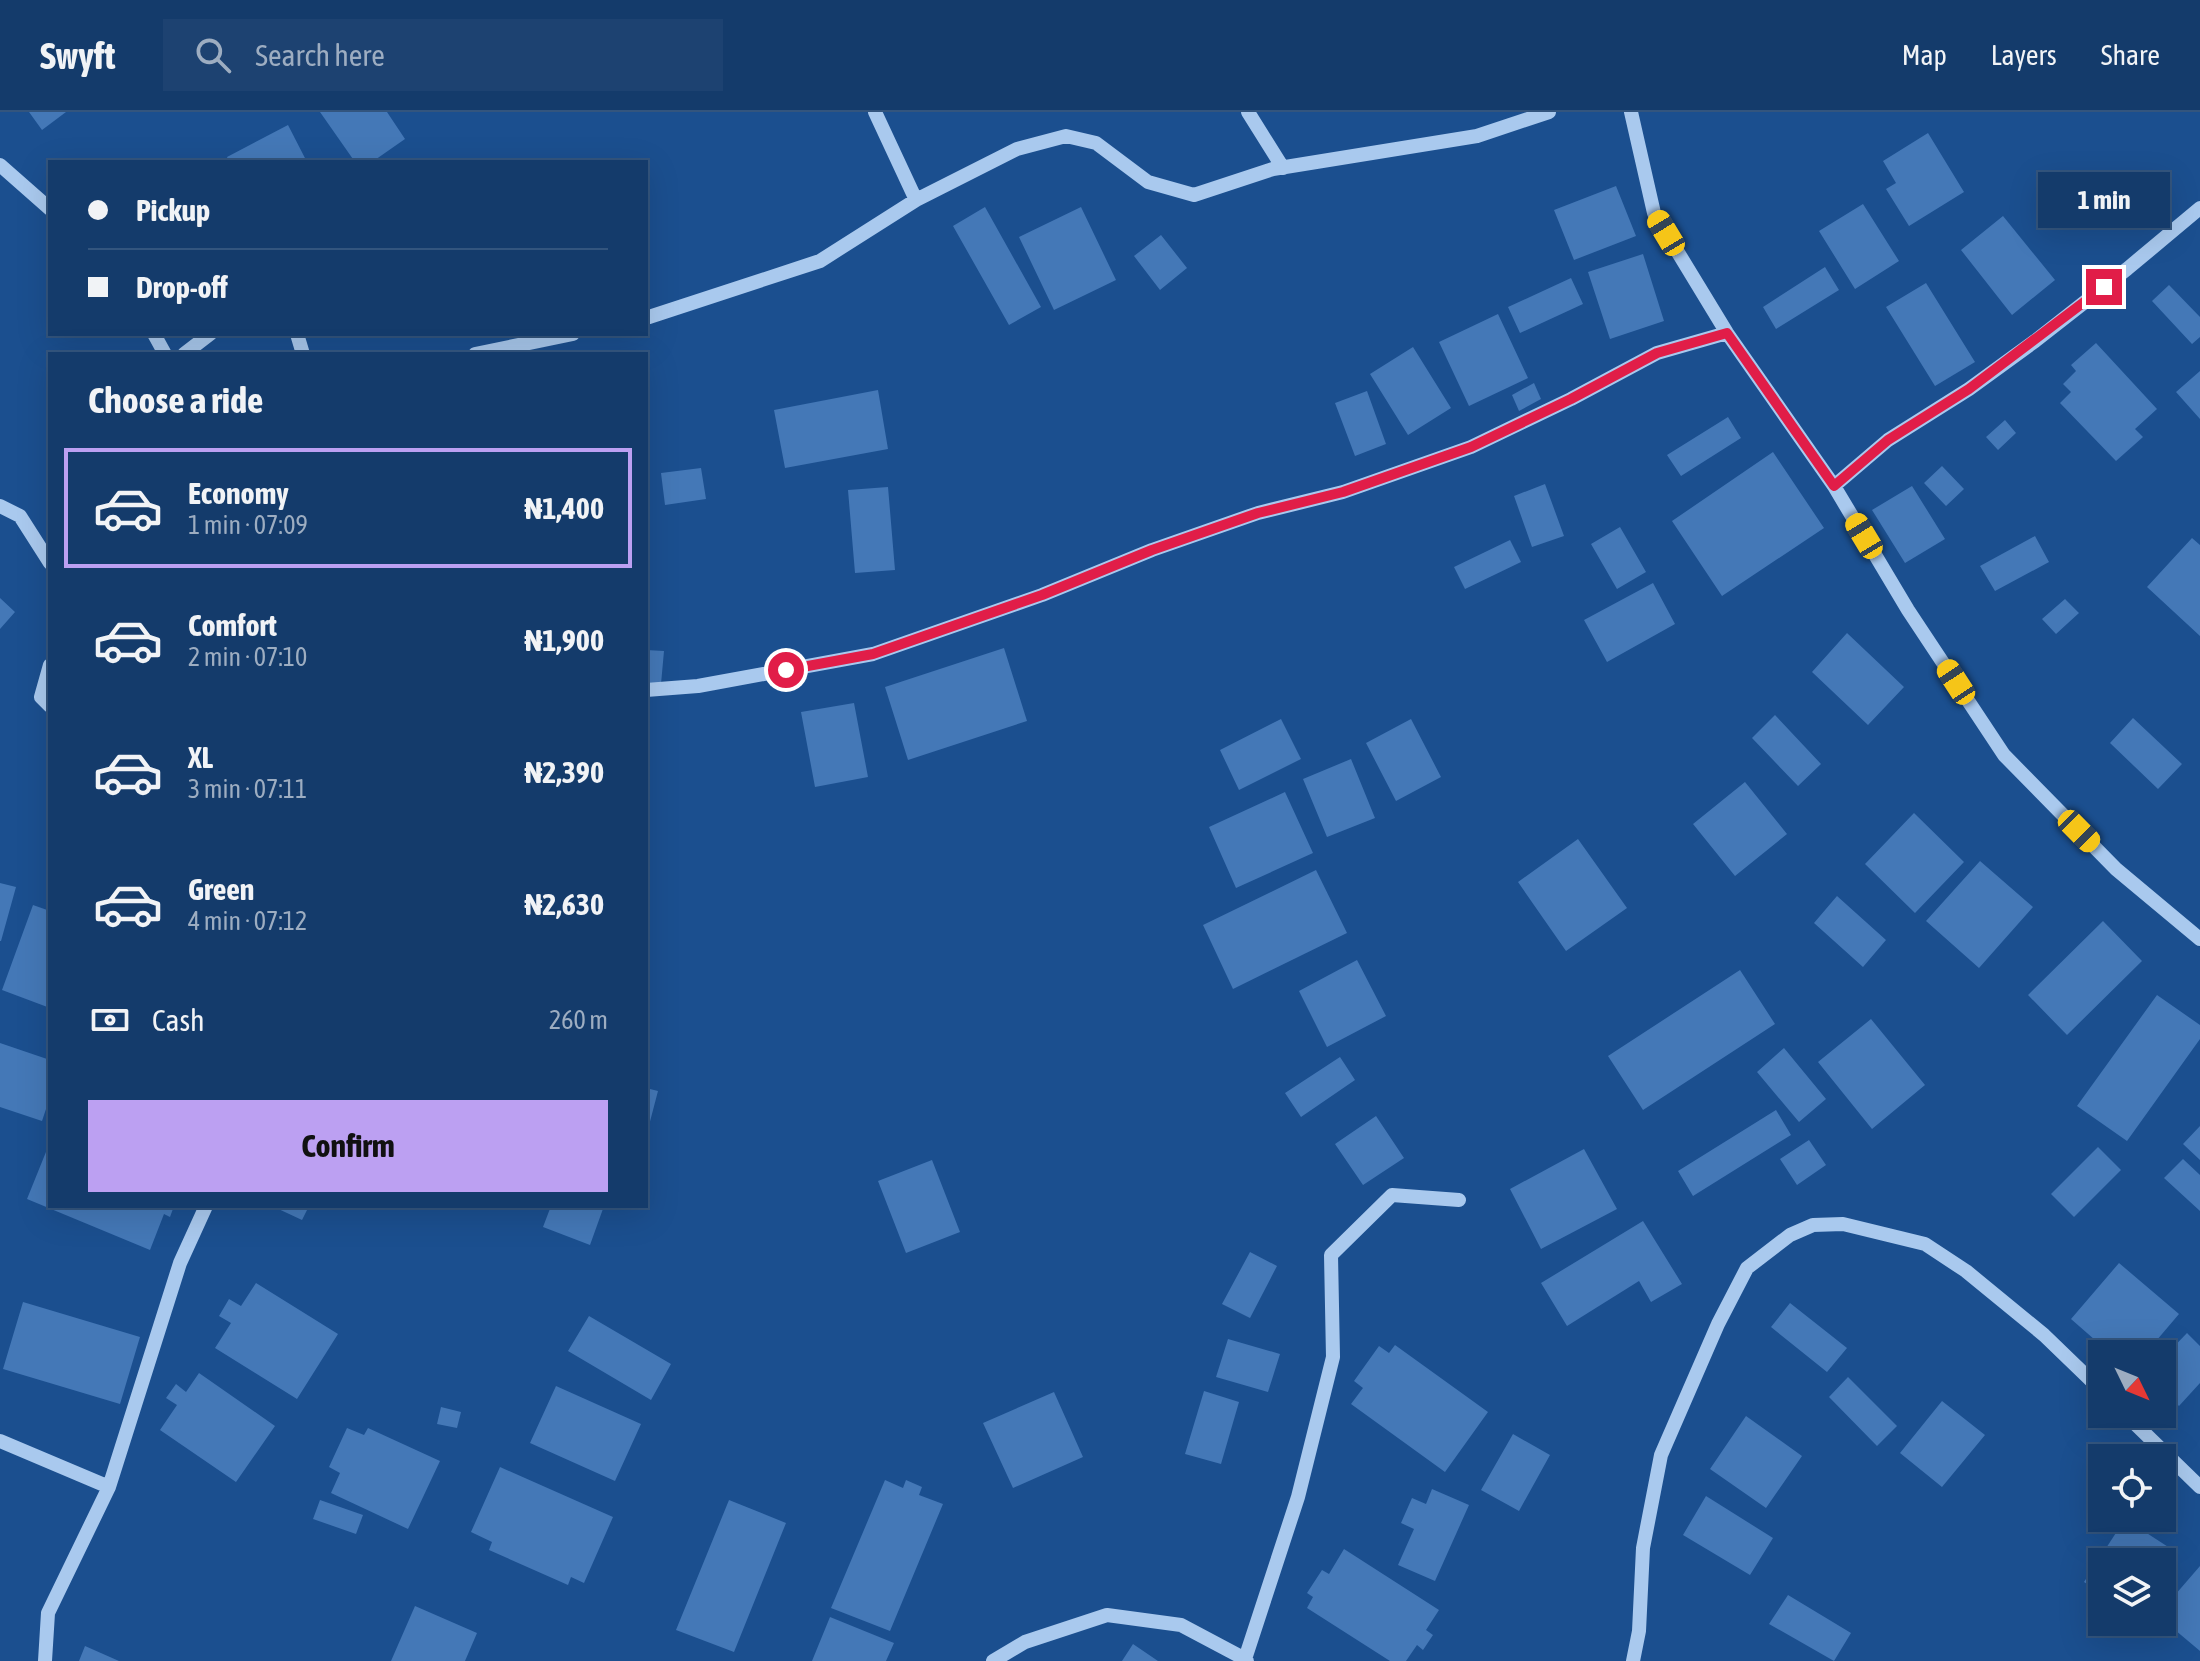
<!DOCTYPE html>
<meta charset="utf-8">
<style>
body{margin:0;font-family:"Asap Condensed",sans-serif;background:#1d4271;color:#f1f3f6;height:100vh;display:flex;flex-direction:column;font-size:30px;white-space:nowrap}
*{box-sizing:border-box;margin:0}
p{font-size:26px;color:#9dadc1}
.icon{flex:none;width:44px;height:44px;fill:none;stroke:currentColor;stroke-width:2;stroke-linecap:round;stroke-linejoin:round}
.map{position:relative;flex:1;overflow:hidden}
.panel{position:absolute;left:48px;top:240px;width:600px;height:856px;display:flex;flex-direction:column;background:#143b6b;border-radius:0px;box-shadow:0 8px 32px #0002,0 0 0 2px #33557e}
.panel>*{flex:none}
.hud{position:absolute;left:48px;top:48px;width:600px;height:176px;border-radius:0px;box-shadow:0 8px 32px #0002,0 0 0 2px #33557e;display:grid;align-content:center;height:176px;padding:0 40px;background:#143b6b}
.needle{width:52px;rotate:133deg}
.fabs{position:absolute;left:2088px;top:1228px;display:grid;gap:16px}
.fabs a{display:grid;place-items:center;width:88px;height:88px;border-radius:0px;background:#143b6b;box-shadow:0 8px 32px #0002,0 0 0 2px #33557e;font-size:40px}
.end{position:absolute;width:36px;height:36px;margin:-18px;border:10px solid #e11d48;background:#fff;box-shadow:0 0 0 4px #fff}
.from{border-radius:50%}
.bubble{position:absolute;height:56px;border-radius:0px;background:#143b6b;box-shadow:0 8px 32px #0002,0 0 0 2px #33557e;font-size:26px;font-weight:700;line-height:56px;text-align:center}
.car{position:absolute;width:24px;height:48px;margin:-24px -12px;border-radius:10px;box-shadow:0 0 6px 2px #0007;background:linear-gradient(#f5c518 24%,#345 0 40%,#f5c518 0 76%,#345 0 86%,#f5c518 0)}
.hud b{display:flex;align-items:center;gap:28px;height:76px;font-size:30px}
.hud b+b{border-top:2px solid #33557e}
.hud i{width:20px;height:20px;background:#f1f3f6}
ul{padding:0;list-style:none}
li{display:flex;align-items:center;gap:24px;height:120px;margin:0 16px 12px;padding:0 24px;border:4px solid transparent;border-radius:0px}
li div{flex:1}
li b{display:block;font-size:30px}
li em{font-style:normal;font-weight:700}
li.current{border-color:#bca0f2}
li>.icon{width:72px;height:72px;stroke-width:1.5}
h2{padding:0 40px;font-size:36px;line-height:96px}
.pay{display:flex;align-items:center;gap:20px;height:88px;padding:0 40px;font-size:30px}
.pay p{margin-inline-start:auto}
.cta{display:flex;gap:16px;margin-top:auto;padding:16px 40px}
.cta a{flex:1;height:92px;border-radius:0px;background:#bca0f2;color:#111;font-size:32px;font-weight:700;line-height:92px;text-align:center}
header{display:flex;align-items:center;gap:48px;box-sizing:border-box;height:112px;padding:0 40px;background:#143b6b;border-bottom:2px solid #33557e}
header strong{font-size:38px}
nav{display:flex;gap:44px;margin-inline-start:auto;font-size:28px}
.search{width:560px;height:72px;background:#1d4271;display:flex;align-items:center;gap:20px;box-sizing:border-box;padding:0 28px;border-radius:0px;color:#9dadc1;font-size:30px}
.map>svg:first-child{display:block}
.building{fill:#4478b7}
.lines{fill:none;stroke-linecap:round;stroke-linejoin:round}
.minor{stroke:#a9c9ee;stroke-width:14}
.route{stroke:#e11d48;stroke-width:10}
</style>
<header>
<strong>Swyft</strong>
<div class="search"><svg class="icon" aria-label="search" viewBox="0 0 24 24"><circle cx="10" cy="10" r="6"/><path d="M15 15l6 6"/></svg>Search here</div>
<nav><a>Map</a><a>Layers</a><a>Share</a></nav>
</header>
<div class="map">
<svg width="2200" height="1549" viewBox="0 0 2200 1549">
<rect width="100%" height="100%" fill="#1b4f8f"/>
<path class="building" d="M29,0H66L42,18Z
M320,0H387L405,27L372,50H355Z
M288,13L307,50H229L227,45Z
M1928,21L1964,80L1909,114L1886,77L1896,71L1883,49Z
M1616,74L1636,124L1574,148L1554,98Z
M1863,92L1899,149L1855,177L1819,119Z
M985,95L1041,195L1009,213L953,114Z
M1081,95L1116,168L1054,198L1019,125Z
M2003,104L2055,168L2012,203L1961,138Z
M1161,123L1187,156L1160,178L1134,144Z
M1643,142L1664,209L1610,227L1588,160Z
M1825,155L1839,178L1776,217L1763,195Z
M1571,166L1583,192L1520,221L1508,195Z
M1926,171L1975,250L1935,274L1886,195Z
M2169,173L2200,205V225L2192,232L2152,189Z
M1498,202L1528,266L1469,294L1439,230Z
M2096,231L2157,297L2135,317L2143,325L2116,349L2060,291L2071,280L2063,272L2076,259L2071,253Z
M1413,235L1451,296L1408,323L1370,262Z
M2200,259V307L2176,280Z
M1534,271L1541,287L1519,299L1512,283Z
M878,278L888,337L785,356L774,298Z
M1367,279L1386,332L1355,344L1335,291Z
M1728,305L1741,326L1681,364L1667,343Z
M2005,308L2016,321L1998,338L1986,325Z
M1773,340L1824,416L1722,484L1672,409Z
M1942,354L1964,377L1946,394L1924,371Z
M701,356L706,387L665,393L661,361Z
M1545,372L1564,424L1532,435L1514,384Z
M1912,374L1945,427L1905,451L1872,398Z
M888,375L895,458L855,461L848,378Z
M1620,415L1646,460L1617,477L1591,432Z
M2035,424L2049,450L1995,479L1980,454Z
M2192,426L2200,433V524L2147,475Z
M1510,428L1521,450L1465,477L1454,455Z
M1653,471L1675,512L1607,550L1584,508Z
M0,486L15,500L0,517Z
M2065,487L2079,501L2056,522L2042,507Z
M1847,521L1904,575L1868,613L1812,560Z
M1004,536L1027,609L908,648L885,575Z
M646,538L664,539L661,572L646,571Z
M854,591L868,665L815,675L801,600Z
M1775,603L1821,652L1798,674L1752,626Z
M2133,606L2182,652L2158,677L2110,631Z
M1281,607L1301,647L1239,678L1220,638Z
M1411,607L1441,665L1396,689L1366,631Z
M1351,647L1375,706L1327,725L1303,667Z
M1745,670L1787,722L1735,764L1693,712Z
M1285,680L1313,741L1236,776L1209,715Z
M1914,701L1964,750L1915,801L1865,752Z
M1578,727L1627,796L1566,839L1518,770Z
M1980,749L2033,795L1979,856L1926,809Z
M1316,758L1347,821L1233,877L1203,813Z
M0,771L16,775L1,829H0Z
M1837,784L1886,828L1863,855L1814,811Z
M33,793L50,799V896L2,878Z
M2103,809L2142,849L2067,923L2028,883Z
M1357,848L1386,904L1327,935L1299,879Z
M1740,858L1775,912L1643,998L1608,944Z
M2157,883L2200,913V927L2127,1029L2077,994Z
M1871,907L1925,973L1872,1017L1818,950Z
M0,931L50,948V985L42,1009L0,995Z
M1784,936L1826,987L1799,1010L1757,960Z
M1340,945L1355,968L1301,1005L1285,981Z
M646,976L658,979L647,1021H646Z
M1776,998L1791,1023L1693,1084L1678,1059Z
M1376,1004L1404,1046L1363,1073L1335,1032Z
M2200,1014V1048L2183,1032Z
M1809,1028L1826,1053L1797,1073L1780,1047Z
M50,1030V1094H174L170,1105L164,1102L150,1138L27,1087Z
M2098,1035L2121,1058L2074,1105L2051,1082Z
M1584,1037L1617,1097L1541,1137L1510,1077Z
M2183,1047L2200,1063V1099L2164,1066Z
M932,1048L960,1120L906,1141L878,1069Z
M272,1094H309L302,1108Z
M551,1094H604L590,1133L543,1115Z
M1643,1109L1682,1172L1651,1190L1639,1169L1567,1214L1541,1171Z
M1250,1140L1277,1154L1250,1206L1222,1192Z
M2119,1151L2179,1202L2145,1242H2111L2071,1207Z
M256,1171L338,1222L297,1287L215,1236L231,1211L219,1204L229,1187L241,1194Z
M23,1190L140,1225L120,1292L3,1257Z
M1790,1191L1847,1236L1827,1260L1771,1215Z
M589,1204L671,1252L651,1288L568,1239Z
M2187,1221L2200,1234V1271L2179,1294L2162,1278V1247Z
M1228,1227L1280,1242L1268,1280L1216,1265Z
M1395,1233L1488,1300L1445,1360L1351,1292L1363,1276L1354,1269L1379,1234L1389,1241Z
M199,1261L275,1314L236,1370L160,1318L177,1293L166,1286L176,1272L186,1280Z
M1848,1265L1897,1314L1877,1334L1829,1285Z
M556,1274L641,1312L615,1369L530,1331Z
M1204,1279L1239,1290L1221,1352L1185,1342Z
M1054,1280L1083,1345L1013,1376L983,1311Z
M1942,1289L1985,1323L1942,1375L1900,1341Z
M441,1295L461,1300L457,1316L437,1312Z
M1746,1304L1802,1344L1766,1396L1710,1357Z
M347,1316L364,1323L368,1316L440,1349L408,1417L331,1381L340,1361L329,1355Z
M1513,1322L1550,1343L1519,1399L1481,1378Z
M500,1355L613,1405L584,1471L571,1465L568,1473L489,1438L492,1430L471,1420Z
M885,1368L903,1376L906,1368L922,1375L919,1383L943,1392L890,1519L831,1496Z
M1432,1377L1469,1393L1435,1469L1398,1453L1414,1417L1401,1411L1412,1386L1426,1392Z
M1706,1384L1773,1426L1750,1463L1683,1423Z
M320,1388L363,1403L356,1422L313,1407Z
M729,1388L786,1411L734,1540L676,1518Z
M2125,1407L2176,1440L2162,1461V1450H2102V1481L2084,1470Z
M1344,1437L1439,1498L1426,1518L1433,1523L1423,1538L1417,1533L1406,1549H1390L1307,1496L1313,1485L1307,1481L1322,1458L1329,1462Z
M2200,1454V1539L2162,1507V1498Z
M1788,1483L1851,1521L1834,1549L1769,1512Z
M415,1494L477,1521L465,1549H391Z
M830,1505L894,1531L886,1549H812Z
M1133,1532L1158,1549H1122Z
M85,1534L119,1549H79Z"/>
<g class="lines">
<path class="minor" d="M875,0L916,88
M1248,0L1283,56
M1631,0L1654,101L1727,221L1834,374L1908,498L2004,643L2116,757L2200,827
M0,53L50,97
M646,206L820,149L916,88L1017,37L1066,24L1096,31L1148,70L1194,83L1273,57L1477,24L1549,0
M154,222L165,242
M297,222L303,242
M184,242L210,222
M475,242L573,222
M1834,374L1888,328L1969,277L2035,229L2127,157L2200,96
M0,394L20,404L50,451
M50,553L41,585L50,594
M646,578L698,574L873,542L1042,483L1152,438L1258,401L1343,380L1471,335L1571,287L1657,241L1727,221
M2125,1302L2200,1375
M0,1329L109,1375L48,1501L45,1549
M109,1375L180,1151L206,1094
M993,1549L1025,1530L1107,1503L1181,1513L1245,1547
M1247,1549L1245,1547L1298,1385L1333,1245L1331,1143L1392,1083L1459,1088
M1633,1549L1639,1519L1643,1436L1661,1343L1718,1212L1747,1156L1790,1123L1813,1113L1843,1112L1925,1132L1966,1159L2044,1223L2102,1279"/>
</g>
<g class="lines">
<path class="route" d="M786,558L873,542L1042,483L1152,438L1258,401L1343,380L1471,335L1571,287L1657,241L1727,221L1834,374L1888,328L1969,277L2104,175"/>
</g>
</svg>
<div class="fabs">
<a><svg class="needle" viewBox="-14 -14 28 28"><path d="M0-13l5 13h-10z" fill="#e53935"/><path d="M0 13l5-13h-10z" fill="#9dadc1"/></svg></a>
<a><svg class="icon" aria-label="locate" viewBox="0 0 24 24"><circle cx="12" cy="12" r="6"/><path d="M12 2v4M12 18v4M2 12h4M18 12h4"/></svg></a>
<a><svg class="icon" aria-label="layers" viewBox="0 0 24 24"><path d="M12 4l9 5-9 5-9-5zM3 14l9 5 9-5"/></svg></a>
</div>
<i class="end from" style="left:786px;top:558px"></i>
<i class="end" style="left:2104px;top:175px"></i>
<div class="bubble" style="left:2038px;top:60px;width:132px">1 min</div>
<i class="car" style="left:1666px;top:121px;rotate:329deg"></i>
<i class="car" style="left:1864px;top:424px;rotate:329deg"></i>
<i class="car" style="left:1956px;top:570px;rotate:327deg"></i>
<i class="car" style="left:2079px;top:719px;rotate:135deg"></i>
<div class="hud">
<b><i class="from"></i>Pickup</b>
<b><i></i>Drop-off</b>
</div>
<section class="panel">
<h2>Choose a ride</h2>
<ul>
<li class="current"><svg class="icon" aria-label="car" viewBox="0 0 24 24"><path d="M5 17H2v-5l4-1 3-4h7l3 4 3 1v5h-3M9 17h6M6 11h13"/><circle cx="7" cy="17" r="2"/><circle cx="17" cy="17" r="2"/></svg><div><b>Economy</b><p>1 min · 07:09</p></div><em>₦1,400</em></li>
<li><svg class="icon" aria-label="car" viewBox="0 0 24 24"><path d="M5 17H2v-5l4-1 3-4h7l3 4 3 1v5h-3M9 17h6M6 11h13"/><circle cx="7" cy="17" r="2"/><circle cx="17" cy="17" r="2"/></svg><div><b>Comfort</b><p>2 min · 07:10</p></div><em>₦1,900</em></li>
<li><svg class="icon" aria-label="car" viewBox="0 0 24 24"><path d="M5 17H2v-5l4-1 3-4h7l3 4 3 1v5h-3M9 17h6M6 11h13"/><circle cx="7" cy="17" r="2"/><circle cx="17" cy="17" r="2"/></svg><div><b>XL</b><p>3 min · 07:11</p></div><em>₦2,390</em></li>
<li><svg class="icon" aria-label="car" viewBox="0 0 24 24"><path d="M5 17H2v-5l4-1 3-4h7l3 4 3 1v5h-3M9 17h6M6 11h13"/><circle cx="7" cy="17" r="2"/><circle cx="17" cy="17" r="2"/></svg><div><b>Green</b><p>4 min · 07:12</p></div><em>₦2,630</em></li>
</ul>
<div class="pay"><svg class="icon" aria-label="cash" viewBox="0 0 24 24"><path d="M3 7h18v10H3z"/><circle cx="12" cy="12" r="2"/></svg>Cash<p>260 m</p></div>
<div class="cta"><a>Confirm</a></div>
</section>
</div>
